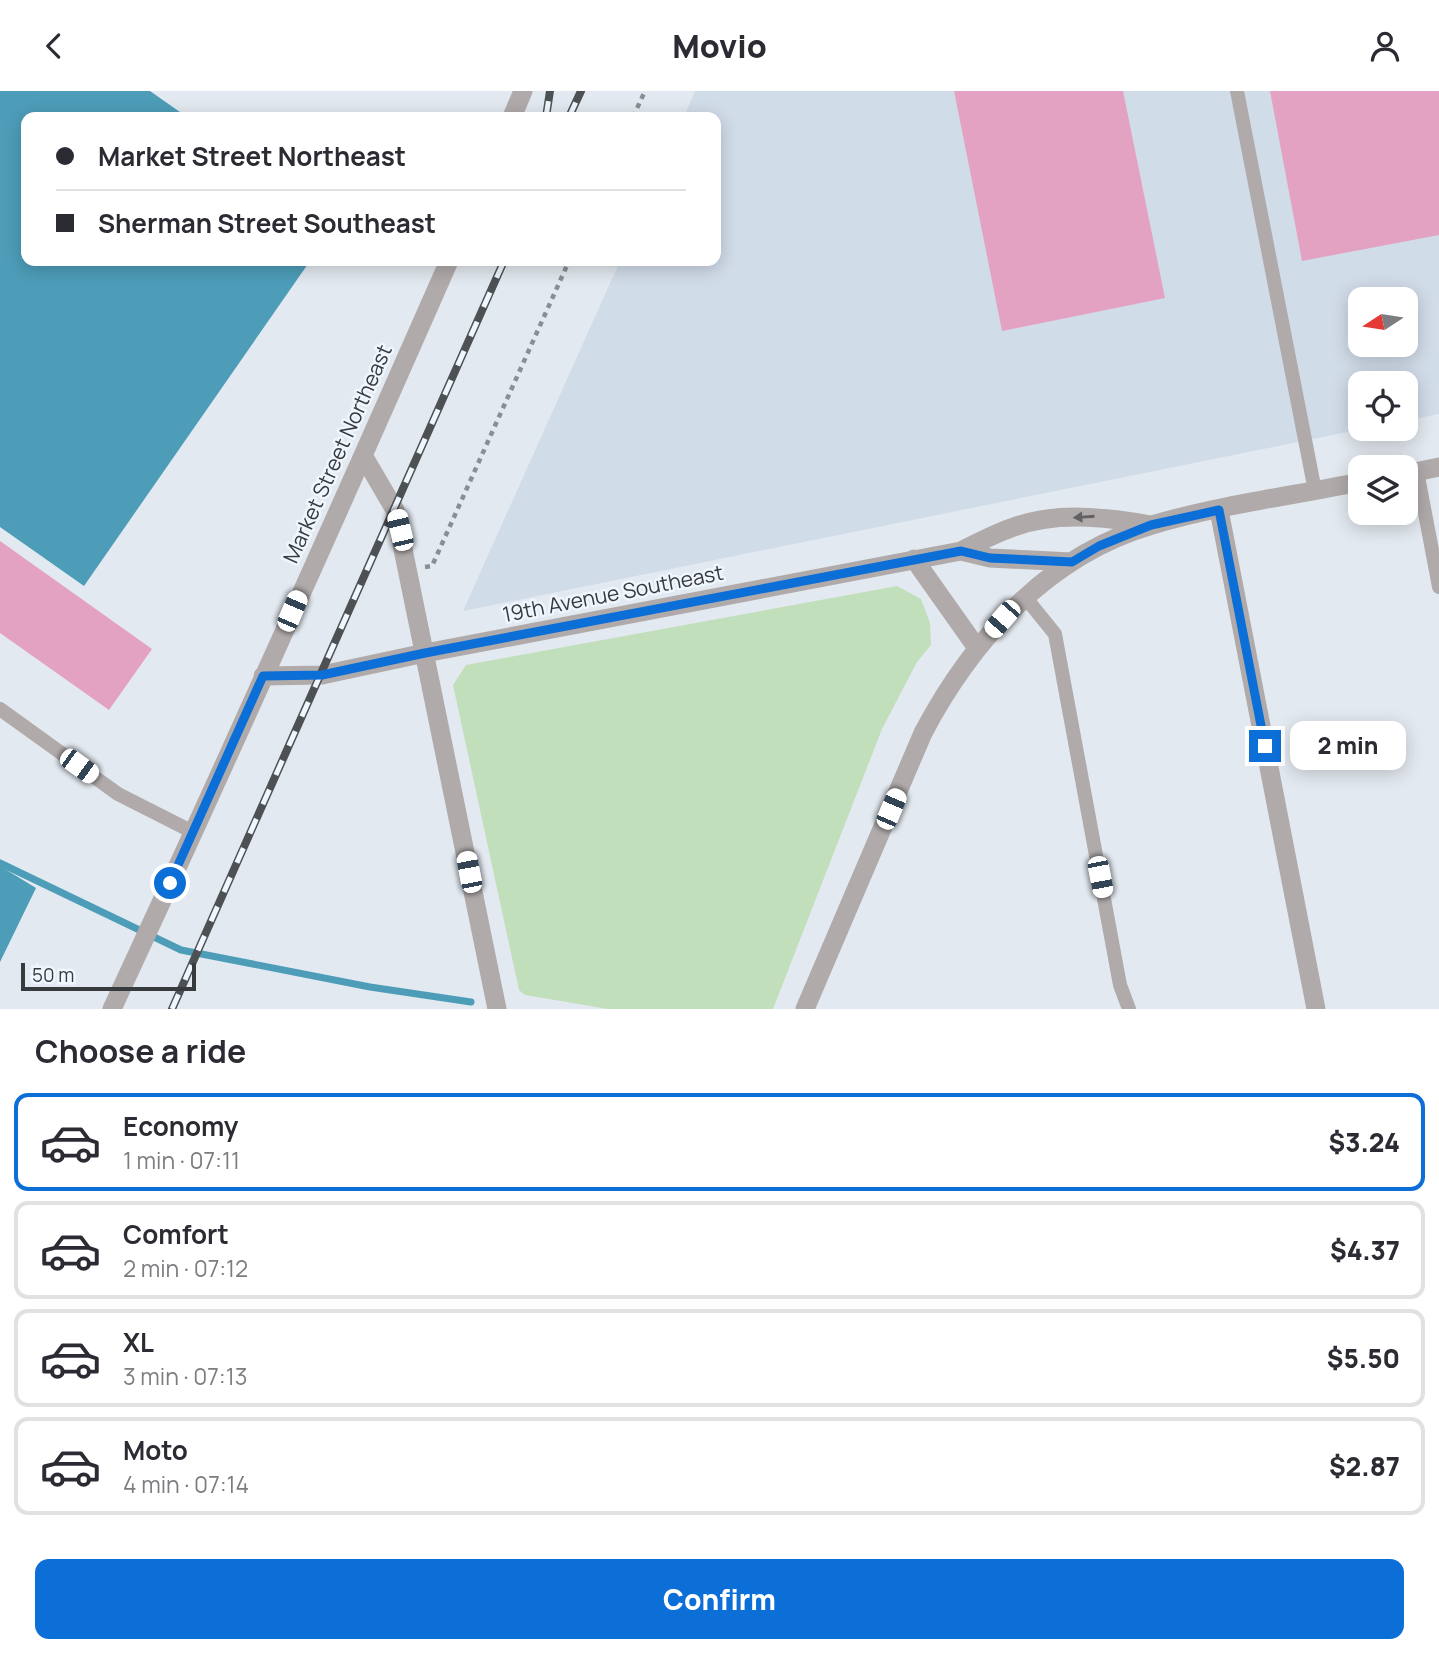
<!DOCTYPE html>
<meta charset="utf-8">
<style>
body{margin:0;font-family:Manrope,sans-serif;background:#f7f7f7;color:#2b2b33;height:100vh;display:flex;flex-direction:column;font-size:26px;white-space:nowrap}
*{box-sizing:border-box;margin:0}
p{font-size:23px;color:#7c7c81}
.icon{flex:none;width:38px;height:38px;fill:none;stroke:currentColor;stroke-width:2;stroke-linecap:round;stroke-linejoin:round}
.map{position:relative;height:918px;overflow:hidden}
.panel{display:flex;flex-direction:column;background:#fff;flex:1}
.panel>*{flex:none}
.banner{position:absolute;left:21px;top:21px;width:700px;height:154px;border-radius:14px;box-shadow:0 4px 18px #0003;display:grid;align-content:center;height:154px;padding:0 35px;background:#fff}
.needle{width:46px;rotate:258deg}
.buttons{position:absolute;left:1348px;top:196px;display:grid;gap:14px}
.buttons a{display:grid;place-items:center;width:70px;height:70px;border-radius:14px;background:#fff;box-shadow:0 4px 18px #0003;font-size:35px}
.scale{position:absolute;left:21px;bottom:18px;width:175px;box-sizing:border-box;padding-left:7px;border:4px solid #383b3e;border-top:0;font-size:19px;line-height:24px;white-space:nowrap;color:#383b3e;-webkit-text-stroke:5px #f0f6fe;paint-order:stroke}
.end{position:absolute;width:32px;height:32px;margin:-16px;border:9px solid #0c6ed7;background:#fff;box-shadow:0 0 0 4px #fff}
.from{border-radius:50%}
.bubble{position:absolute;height:49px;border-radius:14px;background:#fff;box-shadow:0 4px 18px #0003;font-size:23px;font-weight:800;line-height:49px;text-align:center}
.car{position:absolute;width:21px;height:42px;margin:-21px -10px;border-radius:9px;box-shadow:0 0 5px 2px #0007;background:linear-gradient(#fff 24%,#345 0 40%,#fff 0 76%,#345 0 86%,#fff 0)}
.banner b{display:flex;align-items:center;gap:24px;height:66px;font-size:26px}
.banner b+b{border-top:2px solid #e1e1e2}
.banner i{width:18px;height:18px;background:#2b2b33}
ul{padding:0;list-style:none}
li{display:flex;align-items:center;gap:21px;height:98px;margin:0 14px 10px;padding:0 21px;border:4px solid #e1e1e2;border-radius:14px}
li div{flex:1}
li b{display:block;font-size:26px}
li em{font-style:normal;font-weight:800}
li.active{border-color:#0c6ed7}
li>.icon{width:63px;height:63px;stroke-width:1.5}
h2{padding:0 35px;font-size:32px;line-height:84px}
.button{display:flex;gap:14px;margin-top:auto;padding:14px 35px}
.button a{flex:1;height:80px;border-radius:14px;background:#0c6ed7;color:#fff;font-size:28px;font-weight:800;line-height:80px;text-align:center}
header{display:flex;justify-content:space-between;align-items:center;height:91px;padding:0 35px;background:#fff;font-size:32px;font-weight:800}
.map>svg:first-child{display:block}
.built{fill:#d1dce9;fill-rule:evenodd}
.green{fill:#c2dfbb}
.water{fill:#4d9db9}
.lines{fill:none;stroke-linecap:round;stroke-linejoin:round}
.stream{stroke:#4d9db9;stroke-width:7}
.building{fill:#e4a2c3}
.path{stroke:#8a8e93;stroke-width:4.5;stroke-dasharray:5 5;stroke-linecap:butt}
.service{stroke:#b0abaa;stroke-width:14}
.minor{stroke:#b0abaa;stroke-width:19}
.tertiary{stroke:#b0abaa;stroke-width:19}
.rail-casing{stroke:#4d5154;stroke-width:8}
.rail{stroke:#f0f6fe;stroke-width:5;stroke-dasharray:16;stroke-linecap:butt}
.oneway{fill:#626264}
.route{stroke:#0c6ed7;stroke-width:9}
.labels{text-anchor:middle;stroke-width:5;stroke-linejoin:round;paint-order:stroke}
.street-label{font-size:21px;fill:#383b3e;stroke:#f0f6fe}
</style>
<header><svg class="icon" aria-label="back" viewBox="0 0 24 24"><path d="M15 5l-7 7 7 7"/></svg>Movio<svg class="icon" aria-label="person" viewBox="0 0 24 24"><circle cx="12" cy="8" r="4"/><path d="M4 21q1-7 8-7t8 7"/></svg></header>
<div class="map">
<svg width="1439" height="918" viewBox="0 0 1439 918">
<rect width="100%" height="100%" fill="#e3e9f0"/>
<path class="built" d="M695,0H1439V323L1405,330V292H1360V338H1362L463,520L620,170H716V26H684ZM1360,208H1405V254H1360Z"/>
<path class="green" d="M897,495L921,508L930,532L931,554L917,571L882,638L773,918H608L525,904L519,899L453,594L466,574Z"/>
<path class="water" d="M0,0H150L187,26H26V170H310L84,495L0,436Z
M0,775L36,797L0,871Z"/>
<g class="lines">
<path class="stream" d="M0,772L181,859L370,896L471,911"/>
</g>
<path class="building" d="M954,0H1123L1165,207L1002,240Z
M1270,0H1439V144L1302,170Z
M0,450L152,558L109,619L0,542Z"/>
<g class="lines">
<path class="path" d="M633,26L645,0
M425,476L432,475L569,170"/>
<path class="service" d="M1237,0L1315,400
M1417,380L1439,496
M1025,506L1055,543L1120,894L1129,918
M0,618L118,703L193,741"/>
<path class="minor" d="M1219,419L1316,918"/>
<path class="tertiary" d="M512,26L523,0
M364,366L395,419L497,918
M1405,383L1439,376
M961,460L990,467L1072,471
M914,468L977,557
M263,585L322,584L425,562L961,460C977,452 994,443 1011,437C1055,420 1106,426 1151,434
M112,918C227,670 339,420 449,170
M805,918L923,642C972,549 1048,464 1152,434C1219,414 1291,405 1360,391"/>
<g class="rail-casing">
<path id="rail" d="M546,26L550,0
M569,26L581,0
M172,918L504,170"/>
</g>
<use href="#rail" class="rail"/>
</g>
<defs><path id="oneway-solid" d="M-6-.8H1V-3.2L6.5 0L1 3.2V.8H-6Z" transform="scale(1.75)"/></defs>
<use class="oneway" href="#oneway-solid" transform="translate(1084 426) rotate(176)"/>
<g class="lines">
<path class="route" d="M170,792L263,585L322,584L425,562L961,460L990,467L1072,471L1099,455L1151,434L1219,419L1265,655"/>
</g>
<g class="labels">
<g class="street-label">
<text transform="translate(338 363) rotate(-66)" y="7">Market Street Northeast</text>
<text transform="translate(613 503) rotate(-11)" y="7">19th Avenue Southeast</text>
</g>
</g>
</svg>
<div class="buttons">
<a><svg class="needle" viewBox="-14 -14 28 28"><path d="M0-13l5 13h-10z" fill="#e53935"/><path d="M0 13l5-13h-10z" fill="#7c7c81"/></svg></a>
<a><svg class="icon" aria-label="locate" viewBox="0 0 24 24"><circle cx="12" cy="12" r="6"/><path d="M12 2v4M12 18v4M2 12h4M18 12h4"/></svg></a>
<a><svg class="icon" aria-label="layers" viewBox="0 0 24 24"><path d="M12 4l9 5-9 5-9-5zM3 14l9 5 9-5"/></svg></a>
</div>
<div class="scale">50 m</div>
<i class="end from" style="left:170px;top:792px"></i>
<i class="end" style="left:1265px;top:655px"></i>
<div class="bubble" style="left:1290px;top:630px;width:116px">2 min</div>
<i class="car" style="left:400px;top:439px;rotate:347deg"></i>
<i class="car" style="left:292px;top:520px;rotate:23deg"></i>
<i class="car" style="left:1002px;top:528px;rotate:221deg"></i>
<i class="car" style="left:79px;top:675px;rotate:126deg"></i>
<i class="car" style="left:891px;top:718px;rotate:23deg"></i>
<i class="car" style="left:469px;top:781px;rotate:349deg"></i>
<i class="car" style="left:1100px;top:786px;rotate:169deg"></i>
<div class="banner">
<b><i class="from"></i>Market Street Northeast</b>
<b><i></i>Sherman Street Southeast</b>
</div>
</div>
<section class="panel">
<h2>Choose a ride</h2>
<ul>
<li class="active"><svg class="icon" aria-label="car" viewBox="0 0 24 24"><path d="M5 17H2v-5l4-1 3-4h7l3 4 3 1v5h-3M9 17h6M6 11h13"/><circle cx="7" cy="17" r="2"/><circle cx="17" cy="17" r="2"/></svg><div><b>Economy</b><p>1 min · 07:11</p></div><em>$3.24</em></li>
<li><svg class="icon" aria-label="car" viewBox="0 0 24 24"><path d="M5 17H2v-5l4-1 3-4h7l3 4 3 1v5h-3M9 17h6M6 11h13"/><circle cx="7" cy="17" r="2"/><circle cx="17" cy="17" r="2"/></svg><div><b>Comfort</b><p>2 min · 07:12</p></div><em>$4.37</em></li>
<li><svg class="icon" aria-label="car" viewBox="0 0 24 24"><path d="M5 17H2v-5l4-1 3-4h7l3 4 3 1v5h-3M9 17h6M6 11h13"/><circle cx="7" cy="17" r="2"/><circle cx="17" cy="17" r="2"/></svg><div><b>XL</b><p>3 min · 07:13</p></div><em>$5.50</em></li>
<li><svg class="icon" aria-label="car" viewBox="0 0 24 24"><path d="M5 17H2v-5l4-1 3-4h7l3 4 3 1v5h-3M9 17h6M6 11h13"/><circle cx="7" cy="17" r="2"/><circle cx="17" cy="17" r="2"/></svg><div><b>Moto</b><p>4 min · 07:14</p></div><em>$2.87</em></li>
</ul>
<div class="button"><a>Confirm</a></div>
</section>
